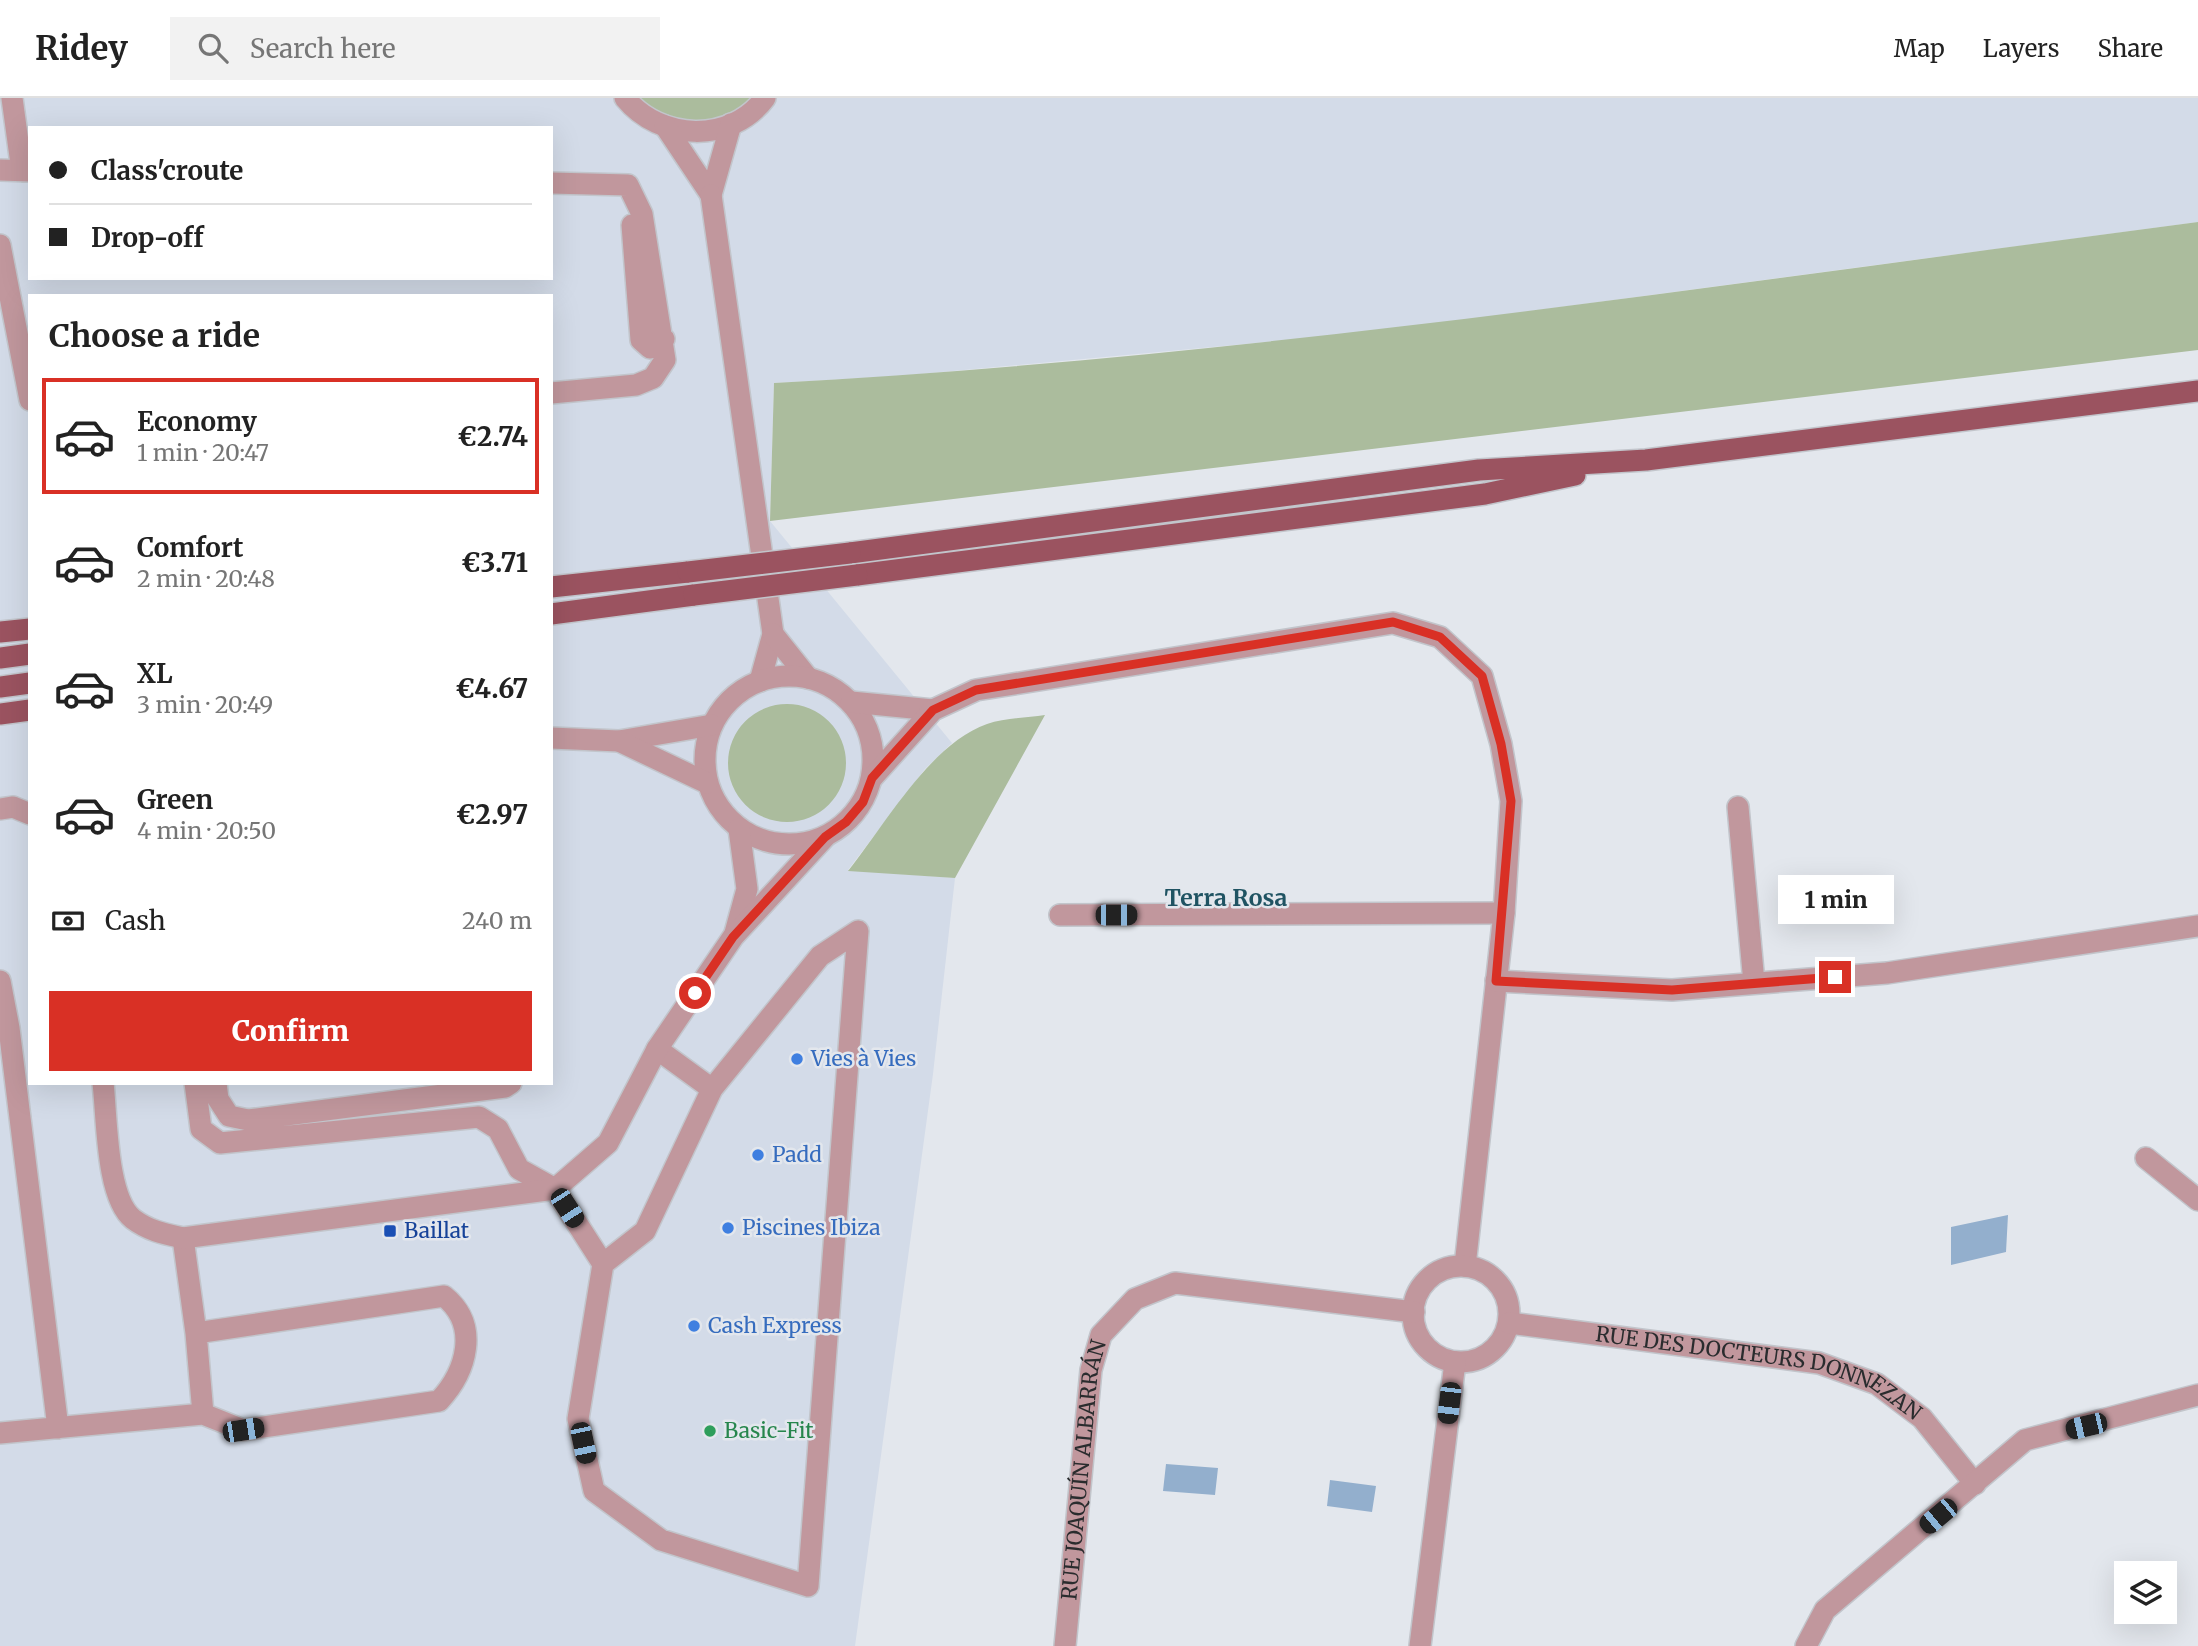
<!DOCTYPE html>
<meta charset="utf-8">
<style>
body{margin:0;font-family:Merriweather,serif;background:#f2f2f2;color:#222;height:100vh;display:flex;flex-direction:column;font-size:26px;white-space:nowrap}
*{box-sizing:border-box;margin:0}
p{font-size:23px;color:#767676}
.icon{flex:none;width:38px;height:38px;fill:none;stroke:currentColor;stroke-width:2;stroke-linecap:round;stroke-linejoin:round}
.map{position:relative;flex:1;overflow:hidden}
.panel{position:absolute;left:28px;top:196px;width:525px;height:791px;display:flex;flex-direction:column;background:#fff;border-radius:0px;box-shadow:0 7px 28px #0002}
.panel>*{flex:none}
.guide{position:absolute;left:28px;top:28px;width:525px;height:154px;border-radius:0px;box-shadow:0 7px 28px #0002;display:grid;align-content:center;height:154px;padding:0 21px;background:#fff}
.buttons{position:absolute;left:2114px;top:1463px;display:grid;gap:14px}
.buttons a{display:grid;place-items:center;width:63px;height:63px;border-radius:0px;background:#fff;box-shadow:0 7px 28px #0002;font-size:35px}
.end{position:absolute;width:32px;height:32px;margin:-16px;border:9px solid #d93025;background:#fff;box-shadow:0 0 0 4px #fff}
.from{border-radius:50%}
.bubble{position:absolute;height:49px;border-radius:0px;background:#fff;box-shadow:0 7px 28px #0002;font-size:23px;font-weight:800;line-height:49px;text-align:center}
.car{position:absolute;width:21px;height:42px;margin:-21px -10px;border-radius:9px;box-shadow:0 0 5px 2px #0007;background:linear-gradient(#222 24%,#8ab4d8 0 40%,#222 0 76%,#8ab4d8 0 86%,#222 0)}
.guide b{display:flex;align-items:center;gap:24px;height:66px;font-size:26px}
.guide b+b{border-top:2px solid #e0e0e0}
.guide i{width:18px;height:18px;background:#222}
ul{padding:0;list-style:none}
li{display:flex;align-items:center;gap:21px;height:116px;margin:0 14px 10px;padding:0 7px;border:4px solid transparent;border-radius:0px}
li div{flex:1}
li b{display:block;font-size:26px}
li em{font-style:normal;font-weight:800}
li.on{border-color:#d93025}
li>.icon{width:63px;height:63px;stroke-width:1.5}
h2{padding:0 21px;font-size:32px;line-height:84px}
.pay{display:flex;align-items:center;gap:18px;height:77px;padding:0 21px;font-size:26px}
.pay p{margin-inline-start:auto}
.action{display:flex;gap:14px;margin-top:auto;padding:14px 21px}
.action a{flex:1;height:80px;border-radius:0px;background:#d93025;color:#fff;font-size:28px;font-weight:800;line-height:80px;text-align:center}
header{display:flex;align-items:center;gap:42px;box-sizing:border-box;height:98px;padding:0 35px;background:#fff;border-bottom:2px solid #e0e0e0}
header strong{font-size:33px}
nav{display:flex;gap:38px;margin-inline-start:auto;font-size:24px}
.search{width:490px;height:63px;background:#f2f2f2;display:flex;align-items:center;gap:18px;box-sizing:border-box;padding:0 24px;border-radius:0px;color:#767676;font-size:26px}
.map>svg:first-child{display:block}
.built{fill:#d3dbe8;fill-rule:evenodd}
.green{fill:#abbc9d}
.water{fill:#93afcd}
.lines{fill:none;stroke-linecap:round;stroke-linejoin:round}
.lane-casing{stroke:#c2c5cb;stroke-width:24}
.street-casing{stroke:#c2c5cb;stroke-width:24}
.primary-casing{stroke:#c2c5cb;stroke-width:24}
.lane{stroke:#c1979d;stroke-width:21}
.street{stroke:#c1979d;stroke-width:21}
.primary{stroke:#9b5360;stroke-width:21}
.primary-bridge-casing{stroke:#c2c5cb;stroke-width:24;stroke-linecap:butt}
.primary-bridge{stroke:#9b5360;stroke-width:21}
.route{stroke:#d93025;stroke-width:9}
.shop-dot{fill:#3f7fe0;stroke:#e3e7ed;stroke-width:2.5}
.transit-dot{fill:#1a4fb4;stroke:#e3e7ed;stroke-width:2.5}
.leisure-dot{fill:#2e9e5b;stroke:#e3e7ed;stroke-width:2.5}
.labels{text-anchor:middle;stroke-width:5;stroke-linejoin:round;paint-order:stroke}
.shop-label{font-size:21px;fill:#366cbe;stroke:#e3e7ed;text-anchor:start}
.transit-label{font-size:21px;fill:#164399;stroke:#e3e7ed;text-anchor:start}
.street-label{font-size:21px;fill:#2a2c2e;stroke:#e3e7ed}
.leisure-label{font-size:21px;fill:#27864d;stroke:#e3e7ed;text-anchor:start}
.neighbourhood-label{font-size:23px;font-weight:bold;fill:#1f5362;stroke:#e3e7ed}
</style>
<header>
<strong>Ridey</strong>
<div class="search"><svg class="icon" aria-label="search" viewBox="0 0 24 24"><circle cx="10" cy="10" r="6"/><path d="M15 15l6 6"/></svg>Search here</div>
<nav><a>Map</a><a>Layers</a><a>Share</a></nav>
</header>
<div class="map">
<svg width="2198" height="1548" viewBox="0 0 2198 1548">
<rect width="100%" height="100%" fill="#e3e7ed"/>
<path class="built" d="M0,0H2198V124L1374,234L899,278L774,285L770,423L952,645L925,671L848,772L955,780L933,976L855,1548H0ZM30,30H551V180H30ZM30,198H551V985H30Z"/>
<path class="green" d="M627,0H763L756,10L687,33Z
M2198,124V252L770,423L774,285C1252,259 1724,186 2198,124Z
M728 665a59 59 0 1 1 118 0a59 59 0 1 1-118 0Z
M1045,617L955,780L848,773C885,727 930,646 987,626C1004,620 1026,620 1045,617Z"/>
<path class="water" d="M2008,1117L2006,1154L1951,1167V1129Z
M1166,1366L1218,1370L1215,1397L1163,1393Z
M1330,1382L1376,1388L1372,1414L1327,1408Z"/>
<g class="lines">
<g class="lane-casing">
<path id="lane" d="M12,0L22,73
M0,72L30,73
M551,85L628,87
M632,127L641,242L650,250L660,248L664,241
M0,147L30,302
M551,295L636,287L653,280L665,262L642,116L628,87
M0,883L9,930L58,1330
M195,985L201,1031L220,1045L479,1019L498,1031L519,1071L555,1091L603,1166L578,1321L594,1393L661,1442L808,1488L858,833L820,858L712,991L657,951
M216,985L218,1001L229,1018L248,1022L505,989L511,985
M603,1166L645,1133L712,991
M196,1235L444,1198C480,1227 467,1273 439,1303L243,1332L203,1316
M0,1335L203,1316L196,1235L183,1140"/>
</g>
<g class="street-casing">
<g id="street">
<path d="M625,0C660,43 731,46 765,0"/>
<path d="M665,28L711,97L731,26"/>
<path d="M711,97L773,536L760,583"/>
<path d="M773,536L808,580"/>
<circle cx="789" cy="662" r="84"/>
<path d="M851,604L933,612"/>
<path d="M551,640L619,643L712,627"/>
<path d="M619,643L707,685"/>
<path d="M872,680L933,612L976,592L1393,525L1440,539L1482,578L1501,646L1511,703L1504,815L1465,1168"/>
<path d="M1738,709L1754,885"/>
<path d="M0,711L13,709L30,716"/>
<path d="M1060,817L1504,815"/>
<path d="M735,835L747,791L739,731"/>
<path d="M1496,883L1672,892L1810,881L1887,875L2198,828"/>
<path d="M103,985C107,1018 106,1100 133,1121C149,1133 165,1136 183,1140L555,1091L608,1045L657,951L733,839L825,739"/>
<path d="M2146,1060L2198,1102"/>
<circle cx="1461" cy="1216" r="48"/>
<path id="s1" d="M1509,1225L1819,1265L1877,1286L1922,1320L1975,1386"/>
<path id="s2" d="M1065,1548L1091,1272L1101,1237L1135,1201L1175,1185L1414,1214"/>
<path d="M1420,1548L1455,1264"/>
<path d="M1806,1548L1825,1512L2025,1342L2198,1297"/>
</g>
</g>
<g class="primary-casing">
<path id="primary" d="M850,455L1479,372L1646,362L2198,293
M857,477L1485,396L1575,377
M551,489L688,474
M551,516L694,497
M0,534L30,531
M0,560L30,556
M0,589L30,585
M0,616L30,612"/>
</g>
<use href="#lane" class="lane"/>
<use href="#street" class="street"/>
<use href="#primary" class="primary"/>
<g class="primary-bridge-casing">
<path id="primary-bridge" d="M688,474L850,455
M694,497L857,477"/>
</g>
<use href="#primary-bridge" class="primary-bridge"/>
</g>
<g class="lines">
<path class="route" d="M695,895L733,839L825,739L846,724L863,704L872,680L933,612L976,592L1393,524L1440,539L1482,578L1501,646L1511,703L1496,883L1672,892L1835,879"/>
</g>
<g class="shop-dot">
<circle cx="797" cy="961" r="7"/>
<circle cx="758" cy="1057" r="7"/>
<circle cx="728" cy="1130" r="7"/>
<circle cx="694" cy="1228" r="7"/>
</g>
<rect class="transit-dot" x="383" y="1126" width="14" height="14" rx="3.5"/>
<circle class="leisure-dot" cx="710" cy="1333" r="7"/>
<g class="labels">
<g class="shop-label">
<text x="811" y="968">Vies à Vies</text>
<text x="772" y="1064">Padd</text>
<text x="742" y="1137">Piscines Ibiza</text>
<text x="708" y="1235">Cash Express</text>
</g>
<g class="transit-label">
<text x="404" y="1140">Baillat</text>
</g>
<g class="street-label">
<text dy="7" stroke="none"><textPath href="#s1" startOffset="257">RUE DES DOCTEURS DONNEZAN</textPath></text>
<text dy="7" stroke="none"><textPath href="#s2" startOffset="177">RUE JOAQUÍN ALBARRÁN</textPath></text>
</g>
<g class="leisure-label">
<text x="724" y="1340">Basic-Fit</text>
</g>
<g class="neighbourhood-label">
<text x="1226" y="808">Terra Rosa</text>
</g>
</g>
</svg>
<div class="buttons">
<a><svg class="icon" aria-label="layers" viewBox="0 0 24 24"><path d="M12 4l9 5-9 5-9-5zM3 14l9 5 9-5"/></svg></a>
</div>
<i class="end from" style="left:695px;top:895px"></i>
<i class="end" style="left:1835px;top:879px"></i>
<div class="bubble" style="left:1778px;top:777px;width:116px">1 min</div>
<i class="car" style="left:1116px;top:817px;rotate:90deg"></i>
<i class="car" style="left:567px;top:1110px;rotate:147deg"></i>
<i class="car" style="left:1449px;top:1305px;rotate:187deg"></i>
<i class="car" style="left:2086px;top:1328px;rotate:257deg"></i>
<i class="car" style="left:243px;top:1332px;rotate:81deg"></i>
<i class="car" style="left:583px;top:1345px;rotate:168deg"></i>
<i class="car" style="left:1938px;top:1418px;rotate:230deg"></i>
<div class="guide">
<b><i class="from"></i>Class'croute</b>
<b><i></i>Drop-off</b>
</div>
<section class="panel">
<h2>Choose a ride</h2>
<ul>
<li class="on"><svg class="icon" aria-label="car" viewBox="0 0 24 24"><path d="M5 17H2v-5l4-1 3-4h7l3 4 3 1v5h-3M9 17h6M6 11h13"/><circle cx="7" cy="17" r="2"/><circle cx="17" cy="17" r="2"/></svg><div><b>Economy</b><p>1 min · 20:47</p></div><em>€2.74</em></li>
<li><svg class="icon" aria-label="car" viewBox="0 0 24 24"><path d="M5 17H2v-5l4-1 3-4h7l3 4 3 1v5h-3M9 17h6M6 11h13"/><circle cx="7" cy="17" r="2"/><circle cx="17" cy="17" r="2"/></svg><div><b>Comfort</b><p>2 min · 20:48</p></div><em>€3.71</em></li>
<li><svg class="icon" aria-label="car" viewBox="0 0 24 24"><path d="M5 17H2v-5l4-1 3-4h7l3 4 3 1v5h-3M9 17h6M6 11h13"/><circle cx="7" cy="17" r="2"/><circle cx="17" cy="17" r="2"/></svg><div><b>XL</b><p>3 min · 20:49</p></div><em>€4.67</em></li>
<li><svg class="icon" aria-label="car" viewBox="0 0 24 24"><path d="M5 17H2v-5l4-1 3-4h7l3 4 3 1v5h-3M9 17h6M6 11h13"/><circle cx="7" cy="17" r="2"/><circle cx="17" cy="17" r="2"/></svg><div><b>Green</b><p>4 min · 20:50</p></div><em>€2.97</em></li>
</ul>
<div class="pay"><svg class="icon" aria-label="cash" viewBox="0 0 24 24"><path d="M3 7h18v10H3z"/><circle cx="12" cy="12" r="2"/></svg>Cash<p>240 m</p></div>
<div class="action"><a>Confirm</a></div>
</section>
</div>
